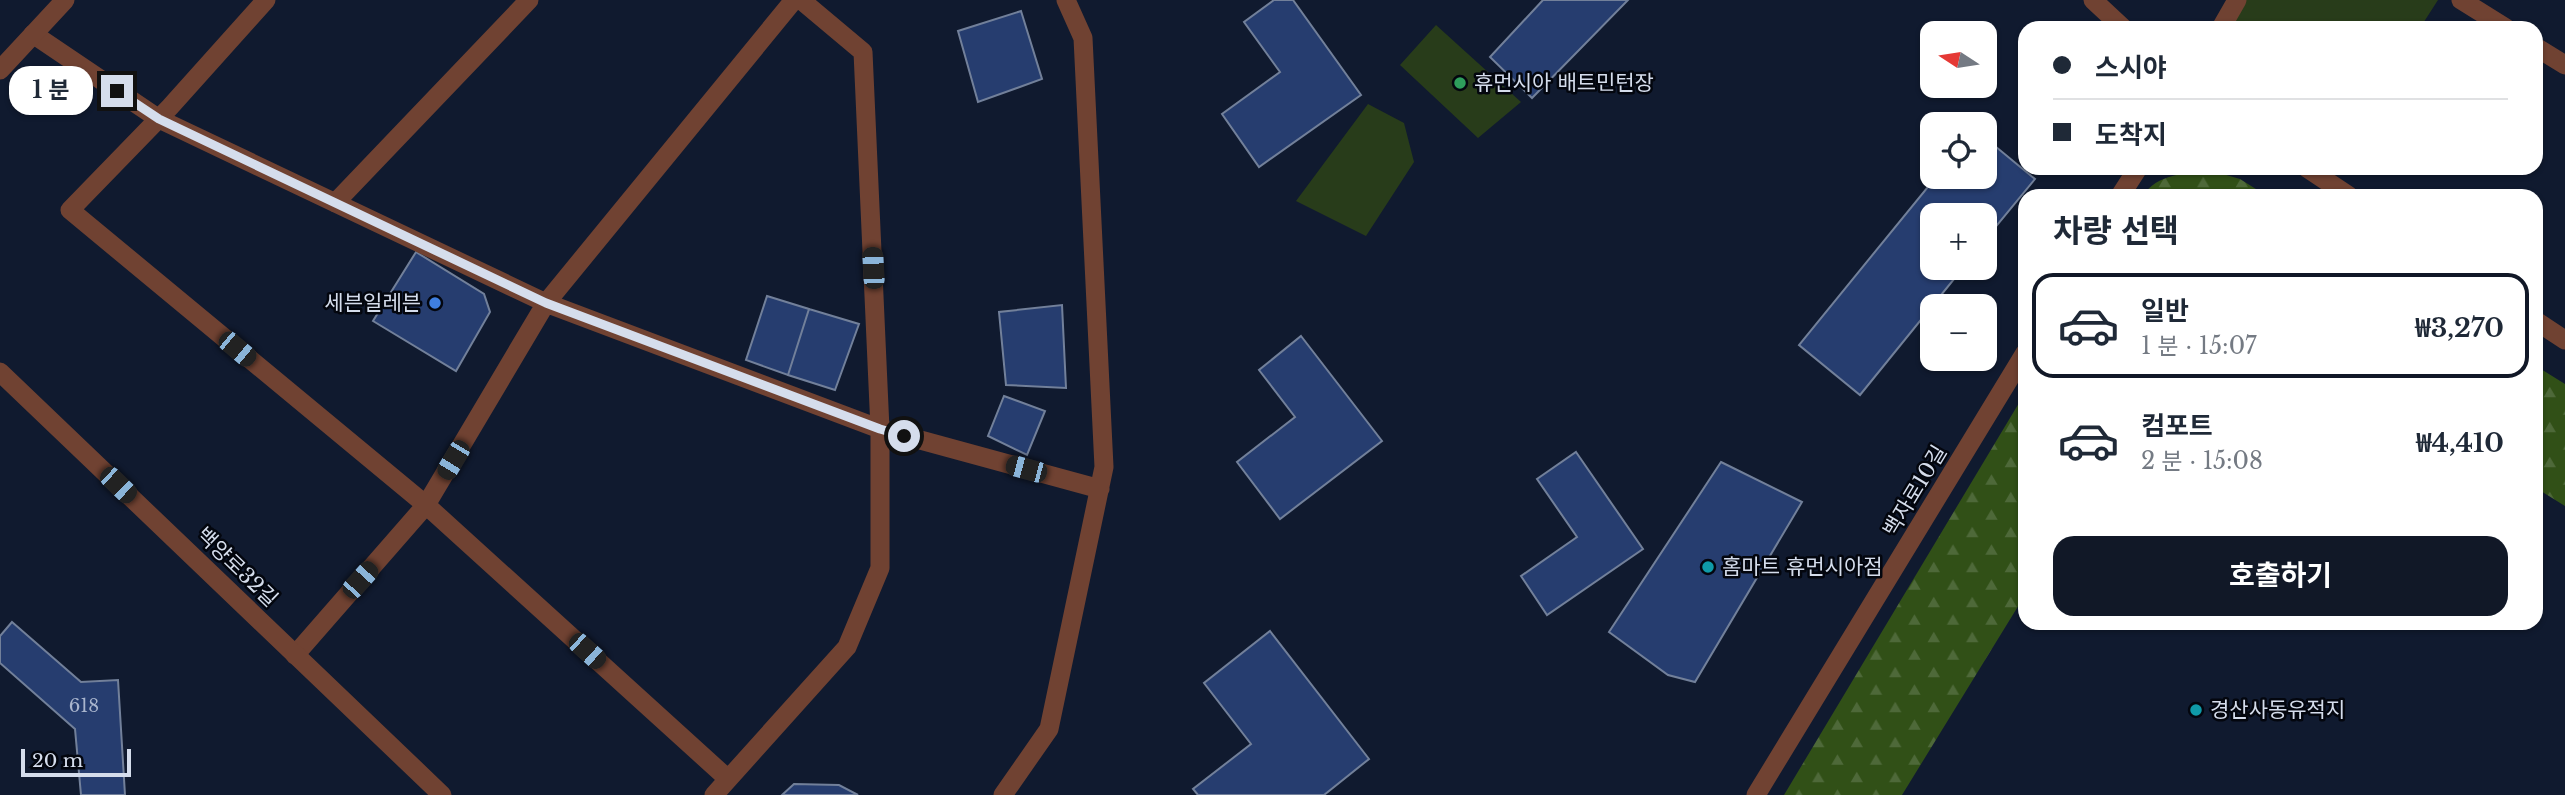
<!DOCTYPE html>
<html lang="ko">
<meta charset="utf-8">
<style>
body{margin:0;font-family:"Libre Baskerville","Noto Sans KR",serif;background:#f2f2f3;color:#1f2937;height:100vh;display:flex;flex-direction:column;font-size:26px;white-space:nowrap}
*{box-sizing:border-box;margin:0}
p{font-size:23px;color:#747a83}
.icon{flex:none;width:38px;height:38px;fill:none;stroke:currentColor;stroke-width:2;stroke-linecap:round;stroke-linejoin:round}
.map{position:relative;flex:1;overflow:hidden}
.details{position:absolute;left:2018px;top:189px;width:525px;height:441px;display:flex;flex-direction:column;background:#fff;border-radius:21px;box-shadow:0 2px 5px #0004}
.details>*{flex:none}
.hud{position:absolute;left:2018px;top:21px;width:525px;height:154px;border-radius:21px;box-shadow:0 2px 5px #0004;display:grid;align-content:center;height:154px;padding:0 35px;background:#fff}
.needle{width:46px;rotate:282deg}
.buttons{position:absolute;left:1920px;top:21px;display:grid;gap:14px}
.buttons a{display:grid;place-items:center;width:77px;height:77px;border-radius:14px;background:#fff;box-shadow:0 2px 5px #0004;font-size:35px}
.scale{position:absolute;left:21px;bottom:18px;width:110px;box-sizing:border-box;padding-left:7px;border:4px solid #d5ddec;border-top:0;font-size:19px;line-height:24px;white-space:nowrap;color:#d5ddec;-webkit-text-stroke:5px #03060e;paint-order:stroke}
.end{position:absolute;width:32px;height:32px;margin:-16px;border:9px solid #d5ddec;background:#111;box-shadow:0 0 0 4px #111}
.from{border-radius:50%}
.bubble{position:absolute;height:49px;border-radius:21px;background:#fff;box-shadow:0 2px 5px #0004;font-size:23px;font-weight:700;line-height:49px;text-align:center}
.car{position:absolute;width:21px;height:42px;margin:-21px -10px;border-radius:9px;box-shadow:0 0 5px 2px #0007;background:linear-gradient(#222 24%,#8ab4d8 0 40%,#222 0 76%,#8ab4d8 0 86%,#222 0)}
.hud b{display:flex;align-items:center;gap:24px;height:66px;font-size:26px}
.hud b+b{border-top:2px solid #e0e1e3}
.hud i{width:18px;height:18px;background:#1f2937}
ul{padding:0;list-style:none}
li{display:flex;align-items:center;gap:21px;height:105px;margin:0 14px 10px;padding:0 21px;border:4px solid transparent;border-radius:21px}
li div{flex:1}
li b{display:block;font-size:26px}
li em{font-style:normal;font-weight:700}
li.selected{border-color:#111827}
li>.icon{width:63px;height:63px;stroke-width:1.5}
h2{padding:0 35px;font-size:32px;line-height:84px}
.primary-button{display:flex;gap:14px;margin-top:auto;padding:14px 35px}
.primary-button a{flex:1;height:80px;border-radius:21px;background:#111827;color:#fff;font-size:28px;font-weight:700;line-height:80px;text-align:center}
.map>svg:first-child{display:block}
.forest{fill:url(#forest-firs)}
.park{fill:#283c1a}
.building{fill:#263d6f;stroke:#72809a;stroke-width:2}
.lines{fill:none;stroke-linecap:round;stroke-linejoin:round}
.service{stroke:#704232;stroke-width:19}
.minor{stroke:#704232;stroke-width:19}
.tertiary{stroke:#704232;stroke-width:19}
.route{stroke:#d5ddec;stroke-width:9}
.leisure-dot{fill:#2e9e5b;stroke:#03060e;stroke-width:2.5}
.shop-dot{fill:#3f7fe0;stroke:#03060e;stroke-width:2.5}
.culture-dot{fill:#0f9aa8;stroke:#03060e;stroke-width:2.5}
.labels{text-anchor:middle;stroke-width:5;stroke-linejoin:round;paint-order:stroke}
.number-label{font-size:18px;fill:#a9b5cd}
.poi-label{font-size:21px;fill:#d5ddec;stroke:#03060e;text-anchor:start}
.street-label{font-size:21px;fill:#d5ddec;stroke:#03060e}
</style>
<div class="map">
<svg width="2565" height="795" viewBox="0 0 2565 795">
<defs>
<pattern id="forest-firs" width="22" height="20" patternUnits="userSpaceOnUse" patternTransform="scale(1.75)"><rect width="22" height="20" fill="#315017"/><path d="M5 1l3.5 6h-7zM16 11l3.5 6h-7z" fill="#4e6939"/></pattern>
</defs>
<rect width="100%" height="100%" fill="#101a2f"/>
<path class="forest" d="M2209,170L2240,179L2267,196H2143C2156,174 2187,173 2209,170Z
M2536,366L2565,384V506L2536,488Z
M2025,393V595L1902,795H1784Z"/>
<path class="park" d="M2239,0H2438L2420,28H2222Z
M1436,25L1521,102L1478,138L1400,65Z
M1368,104L1404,123L1414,162L1366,236L1296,201Z"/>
<path class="building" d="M1274,0H1293L1361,95L1259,167L1222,114L1280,72L1244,22Z
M1543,0H1628L1532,98L1490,57Z
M1021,11L1042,79L978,102L958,31Z
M1984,137L2035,179L1984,241V215H1932V268H1963L1860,395L1799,345L1936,177H1984Z
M416,252L484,294L490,312L456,371L373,321Z
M767,296L809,309L788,375L746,360Z
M1062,305L1066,388L1006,385L999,312Z
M809,309L859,324L835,390L788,375Z
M1301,336L1382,441L1280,519L1237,462L1295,417L1259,370Z
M1004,396L1045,411L1027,455L988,436Z
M1576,452L1643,549L1547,615L1521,576L1577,537L1537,479Z
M1721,462L1802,502L1695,682L1668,675L1609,632Z
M12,622L81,682L118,680L125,795H81L75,729L0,663V636Z
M1270,631L1369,759L1324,795H1198L1193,789L1251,744L1204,683Z
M794,784L839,785L858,795H782Z"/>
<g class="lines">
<path class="service" d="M266,0L170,107L70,210L426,505L728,779
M33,34L159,119L546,303L880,429L1100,489
M335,203L529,0
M295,655L426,505L546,303L794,0
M714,795L847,647L880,568V429L863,52L801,0
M1003,795L1049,729L1104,467L1083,38L1066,0"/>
<path class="minor" d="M2461,0L2506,28
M2221,28L2237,0
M2536,47L2565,65
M2120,196L2138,168
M0,372L442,795
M1756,795L2025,353"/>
<path class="tertiary" d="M2093,0L2123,28
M0,70L65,0
M2307,168L2349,196
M2536,321L2565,340"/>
</g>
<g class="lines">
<path class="route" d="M117,91L159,119L546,303L880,429L904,436"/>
</g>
<circle class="leisure-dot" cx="1460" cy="83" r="7"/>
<circle class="shop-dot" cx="435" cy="303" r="7"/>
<g class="culture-dot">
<circle cx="1708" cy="567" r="7"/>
<circle cx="2196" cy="710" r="7"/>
</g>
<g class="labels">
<g class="number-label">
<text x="84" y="712">618</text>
</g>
<g class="poi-label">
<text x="1474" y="90">휴먼시아 배트민턴장</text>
<text x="421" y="310" text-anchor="end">세븐일레븐</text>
<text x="1722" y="574">홈마트 휴먼시아점</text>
<text x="2210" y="717">경산사동유적지</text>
</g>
<g class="street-label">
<text transform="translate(1915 491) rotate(-59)" y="7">백자로10길</text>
<text transform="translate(237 567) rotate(44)" y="7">백양로32길</text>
</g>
</g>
</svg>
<div class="buttons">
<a><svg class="needle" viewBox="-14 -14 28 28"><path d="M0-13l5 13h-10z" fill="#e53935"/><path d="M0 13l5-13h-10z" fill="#747a83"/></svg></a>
<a><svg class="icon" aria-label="locate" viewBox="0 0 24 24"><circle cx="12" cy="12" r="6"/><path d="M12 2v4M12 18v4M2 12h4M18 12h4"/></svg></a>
<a>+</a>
<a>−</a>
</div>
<div class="scale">20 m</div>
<i class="end from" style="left:904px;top:436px"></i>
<i class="end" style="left:117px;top:91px"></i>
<div class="bubble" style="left:9px;top:66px;width:84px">1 분</div>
<i class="car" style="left:873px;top:268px;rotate:357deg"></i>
<i class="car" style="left:237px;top:349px;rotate:130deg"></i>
<i class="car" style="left:453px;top:460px;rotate:211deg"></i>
<i class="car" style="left:1026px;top:469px;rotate:285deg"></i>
<i class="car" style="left:118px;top:485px;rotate:134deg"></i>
<i class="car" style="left:360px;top:580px;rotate:42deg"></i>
<i class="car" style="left:587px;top:651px;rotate:132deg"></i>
<div class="hud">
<b><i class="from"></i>스시야</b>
<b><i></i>도착지</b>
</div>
<section class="details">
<h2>차량 선택</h2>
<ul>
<li class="selected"><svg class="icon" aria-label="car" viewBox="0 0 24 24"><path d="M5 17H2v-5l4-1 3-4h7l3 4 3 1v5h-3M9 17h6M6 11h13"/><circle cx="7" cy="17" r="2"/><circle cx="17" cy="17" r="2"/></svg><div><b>일반</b><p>1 분 · 15:07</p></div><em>₩3,270</em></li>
<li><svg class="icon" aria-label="car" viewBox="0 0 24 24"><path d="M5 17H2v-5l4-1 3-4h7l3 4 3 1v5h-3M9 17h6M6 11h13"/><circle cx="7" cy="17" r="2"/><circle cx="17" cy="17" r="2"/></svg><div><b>컴포트</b><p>2 분 · 15:08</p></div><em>₩4,410</em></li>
</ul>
<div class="primary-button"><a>호출하기</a></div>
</section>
</div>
